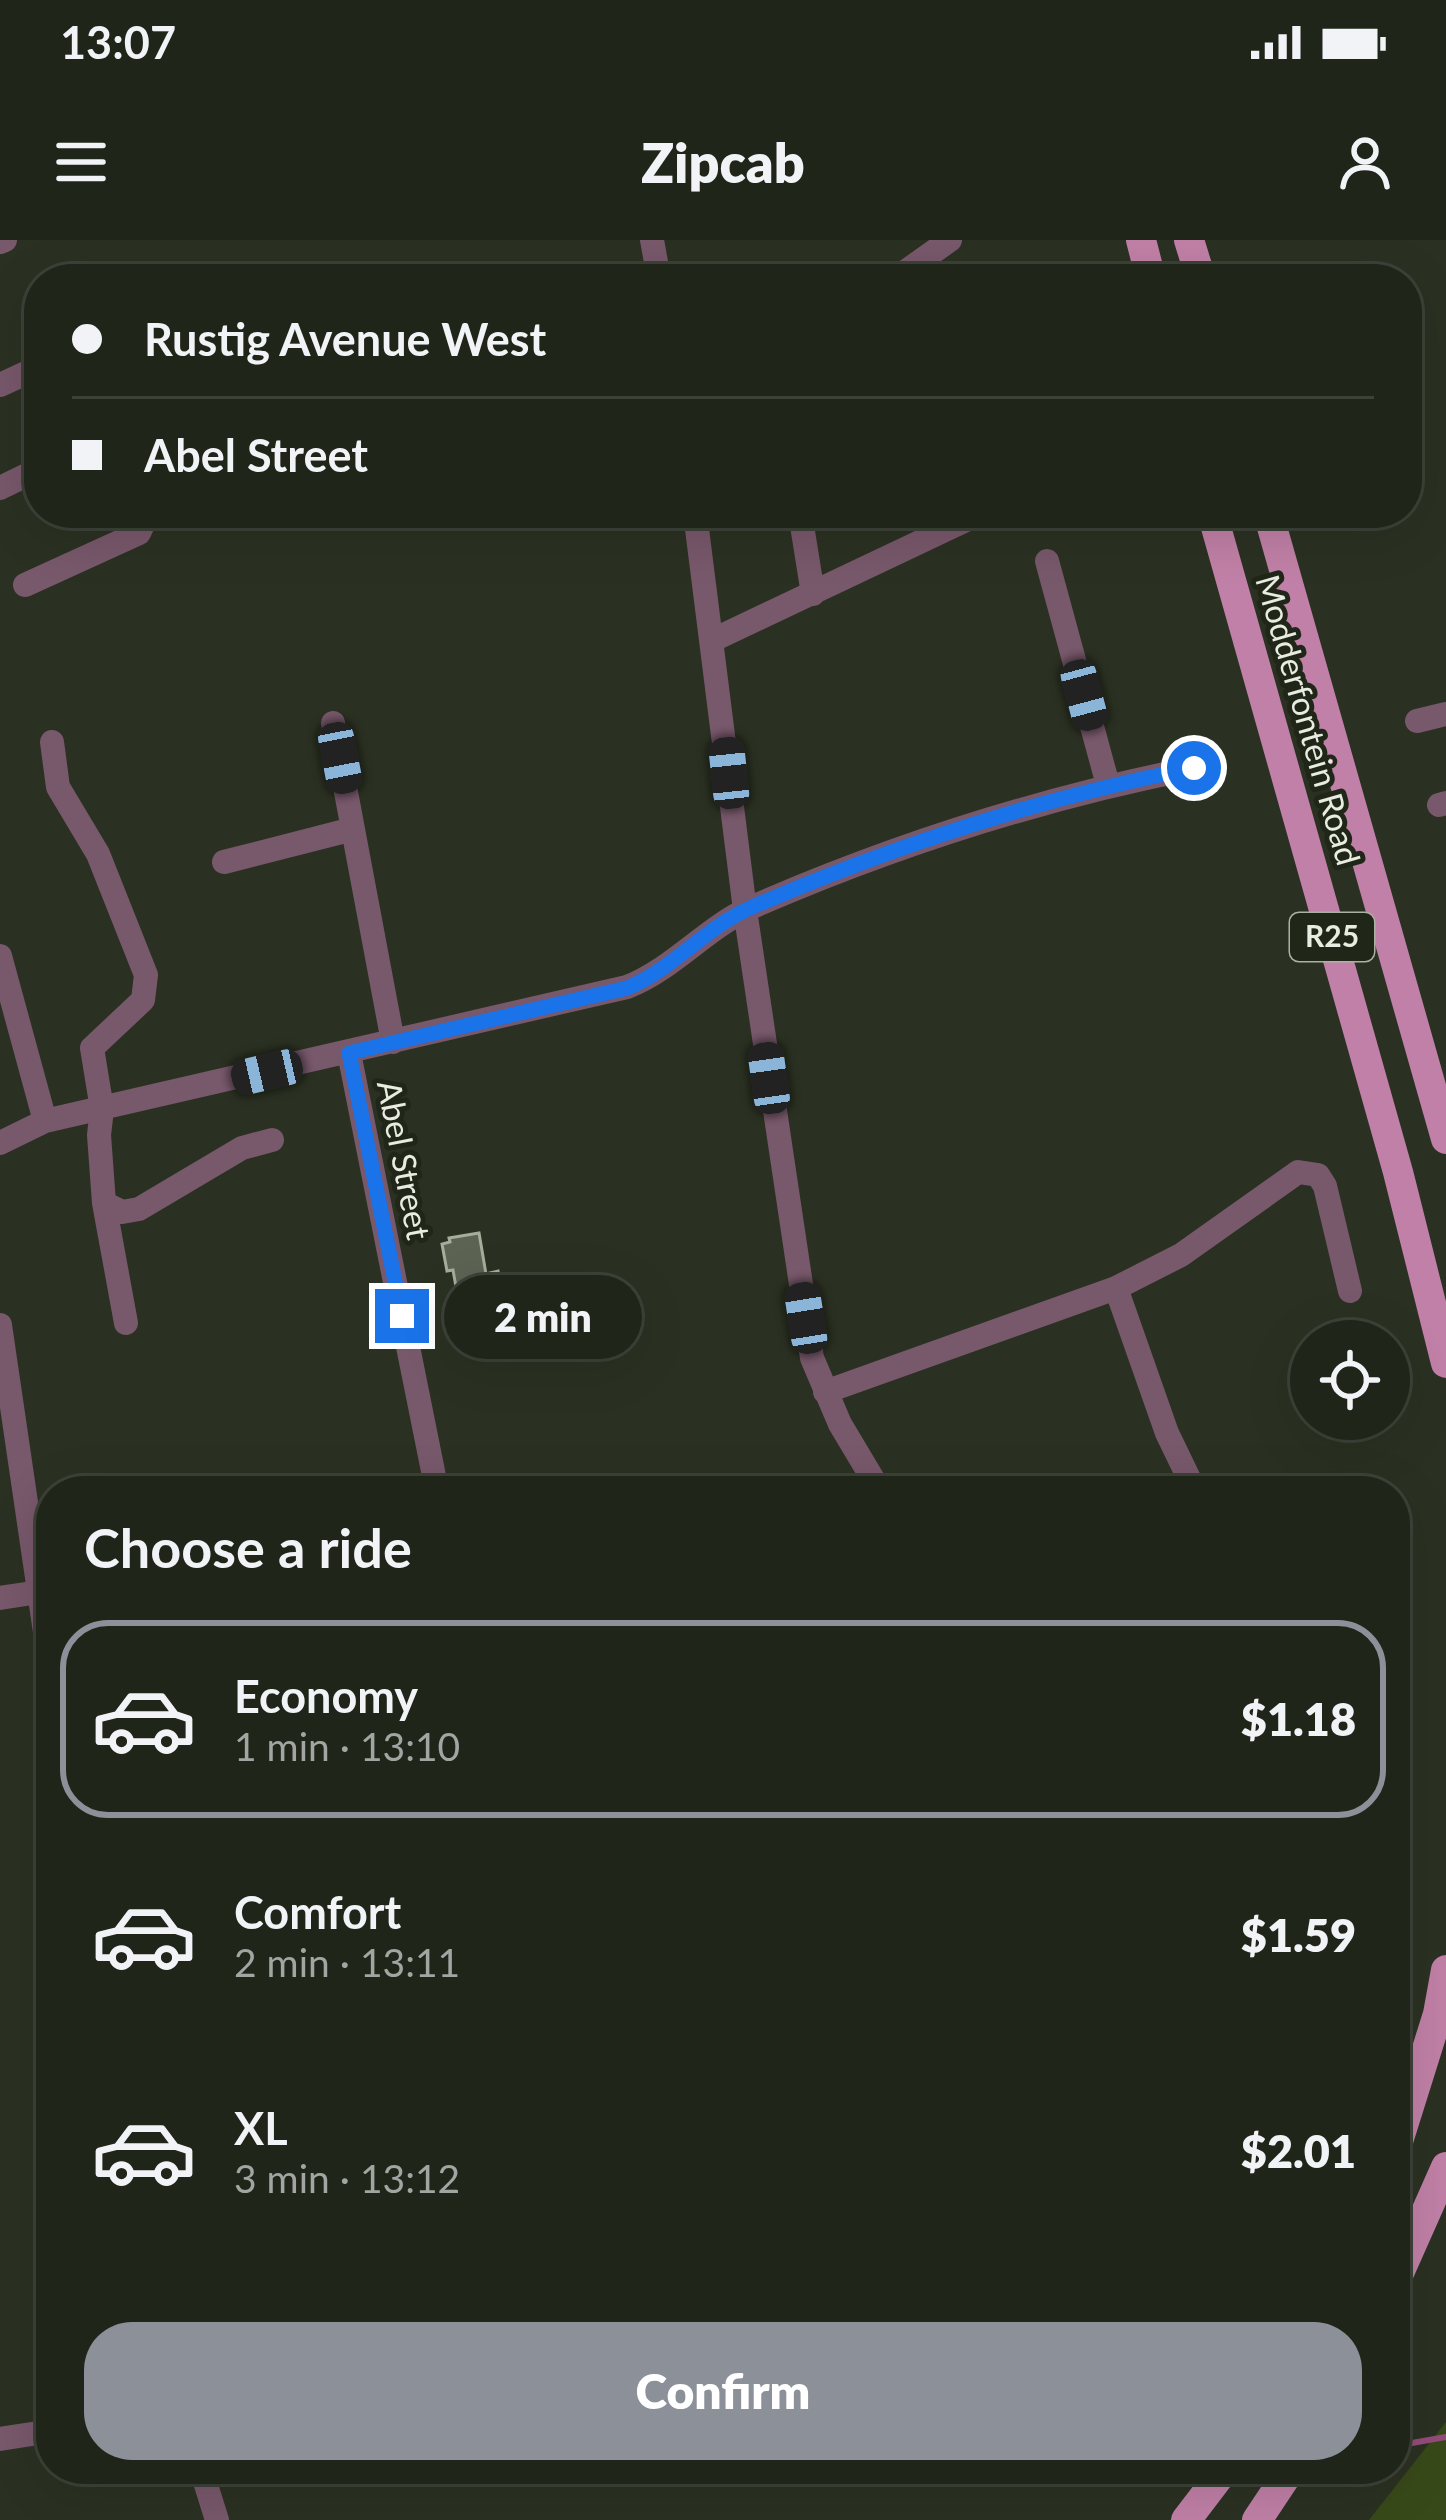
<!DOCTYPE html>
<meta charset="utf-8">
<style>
body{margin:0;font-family:Lato,sans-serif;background:#2d3127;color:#f1f3f6;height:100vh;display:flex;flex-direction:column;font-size:45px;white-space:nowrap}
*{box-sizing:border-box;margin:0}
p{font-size:39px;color:#a2a5a2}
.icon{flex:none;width:66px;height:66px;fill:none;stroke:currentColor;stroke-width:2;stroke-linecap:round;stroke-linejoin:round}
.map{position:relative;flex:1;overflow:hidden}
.side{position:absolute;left:36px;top:1236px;width:1374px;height:1008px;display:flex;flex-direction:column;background:#20251a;border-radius:48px;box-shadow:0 12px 48px #0002,0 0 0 3px #3d4239}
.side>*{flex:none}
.guide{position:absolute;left:24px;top:24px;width:1398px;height:264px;border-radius:48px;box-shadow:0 12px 48px #0002,0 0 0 3px #3d4239;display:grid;align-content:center;height:264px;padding:0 48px;background:#20251a}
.controls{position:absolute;left:1290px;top:1080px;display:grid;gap:24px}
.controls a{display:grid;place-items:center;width:120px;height:120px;border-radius:50%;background:#20251a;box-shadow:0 12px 48px #0002,0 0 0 3px #3d4239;font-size:60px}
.end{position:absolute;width:54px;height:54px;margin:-27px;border:15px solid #1a73e8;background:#fff;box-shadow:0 0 0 6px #fff}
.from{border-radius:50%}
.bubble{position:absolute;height:84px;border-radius:42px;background:#20251a;box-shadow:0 12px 48px #0002,0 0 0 3px #3d4239;font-size:39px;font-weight:800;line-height:84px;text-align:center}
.car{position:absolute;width:36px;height:72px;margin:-36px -18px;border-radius:15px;box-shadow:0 0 9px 3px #0007;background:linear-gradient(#222 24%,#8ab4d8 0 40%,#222 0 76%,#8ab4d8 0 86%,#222 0)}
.guide b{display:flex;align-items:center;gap:42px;height:114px;font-size:45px}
.guide b+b{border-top:3px solid #3d4239}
.guide i{width:30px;height:30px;background:#f1f3f6}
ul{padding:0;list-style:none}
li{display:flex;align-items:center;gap:36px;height:198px;margin:0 24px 18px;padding:0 24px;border:6px solid transparent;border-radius:48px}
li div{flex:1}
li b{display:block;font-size:45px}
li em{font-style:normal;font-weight:800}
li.current{border-color:#8c9099}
li>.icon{width:108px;height:108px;stroke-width:1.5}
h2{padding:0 48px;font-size:54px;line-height:144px}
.button{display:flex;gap:24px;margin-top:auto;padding:24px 48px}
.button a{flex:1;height:138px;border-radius:48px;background:#8c9099;color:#fff;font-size:48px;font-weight:800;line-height:138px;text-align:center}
.status{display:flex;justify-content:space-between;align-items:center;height:84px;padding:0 60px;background:#20251a;direction:ltr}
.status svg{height:33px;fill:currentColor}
header{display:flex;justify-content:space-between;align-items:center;height:156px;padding:0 48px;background:#20251a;font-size:54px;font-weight:800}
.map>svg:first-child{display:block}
.green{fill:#384919}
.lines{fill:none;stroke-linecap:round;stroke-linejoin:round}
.stream{stroke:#944c7a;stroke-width:6}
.building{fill:#5c6353;stroke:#a5ad9b;stroke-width:3}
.minor{stroke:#78586b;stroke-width:24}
.major{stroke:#c180a7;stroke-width:30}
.route{stroke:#1a73e8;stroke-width:15}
.labels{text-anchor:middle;stroke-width:10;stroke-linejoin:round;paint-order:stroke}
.shield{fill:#212718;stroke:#acb1a5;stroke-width:3}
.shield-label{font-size:30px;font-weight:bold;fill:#e8ece2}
.street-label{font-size:33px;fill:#e8ece2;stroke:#212718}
</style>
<div class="status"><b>13:07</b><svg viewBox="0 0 49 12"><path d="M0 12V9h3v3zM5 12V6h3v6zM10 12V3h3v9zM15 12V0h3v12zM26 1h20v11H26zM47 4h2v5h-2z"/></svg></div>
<header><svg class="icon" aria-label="menu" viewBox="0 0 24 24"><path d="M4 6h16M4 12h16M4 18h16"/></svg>Zipcab<svg class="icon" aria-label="person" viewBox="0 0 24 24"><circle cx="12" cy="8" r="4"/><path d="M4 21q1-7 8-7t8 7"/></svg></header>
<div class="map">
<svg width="1446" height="2280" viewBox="0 0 1446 2280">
<rect width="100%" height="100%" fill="#2b3122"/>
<path class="green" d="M1446,2182V2280H1369Z"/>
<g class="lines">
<path class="stream" d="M1395,2206L1446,2197"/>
</g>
<path class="building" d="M479,993L486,1034L498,1031L500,1042L513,1040L514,1045L535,1042L541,1077L509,1085L508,1077L490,1080L488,1065L468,1063L465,1045L456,1047L453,1030L447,1031L442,1004L450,1002L449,998Z"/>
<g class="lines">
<path class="minor" d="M652,0L659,39
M0,2L5,0
M895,39L950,0
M0,145L39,127
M0,248L39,229
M695,273L745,670L812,1118L840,1184L880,1251
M800,273L813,354
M1047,321L1108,545
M25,345L139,293L148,273
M713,400L981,273
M1417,481L1446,474
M333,483L393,802
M52,502L58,547L98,614L146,735L143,760L92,808L102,869L99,895L104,963L122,972L139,969L242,908L272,900
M1439,565L1446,563
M224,622L353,589
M0,716L45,881
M349,813L437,1251
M0,903L45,881L627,747C673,729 706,688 750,668C892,606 1042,558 1194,528
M104,963L126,1083
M1116,1048L1167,1193L1195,1251
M0,1085L51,1433
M825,1152L1116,1048L1181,1015L1298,932L1318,935L1325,946L1350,1051
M0,1358L39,1352
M0,2199L51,2191
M201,2229L217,2280"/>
<path class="major" d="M1141,0L1151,39
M1189,0L1201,39
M1212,273L1398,932L1446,1123
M1268,273L1446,899
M1395,1911L1438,1774L1446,1730
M1395,2042L1446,1927
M1186,2280L1225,2229
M1257,2280L1291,2229"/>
</g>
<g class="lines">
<path class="route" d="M402,1076L349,813L627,748C673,729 705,688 750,668C892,606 1042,558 1194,528"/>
</g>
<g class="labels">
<rect class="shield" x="1290" y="673" width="84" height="48" rx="9"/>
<g class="shield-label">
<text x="1332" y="707">R25</text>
</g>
<g class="street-label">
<text transform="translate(1308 480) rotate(74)" y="12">Modderfontein Road</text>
<text transform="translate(404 920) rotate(79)" y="12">Abel Street</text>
</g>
</g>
</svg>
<div class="controls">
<a><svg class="icon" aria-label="locate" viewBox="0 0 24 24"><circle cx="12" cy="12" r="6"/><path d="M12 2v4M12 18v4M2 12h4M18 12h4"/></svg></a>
</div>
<i class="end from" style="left:1194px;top:528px"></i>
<i class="end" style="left:402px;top:1076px"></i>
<div class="bubble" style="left:444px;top:1035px;width:198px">2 min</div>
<i class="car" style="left:1084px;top:455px;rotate:165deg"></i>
<i class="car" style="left:340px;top:518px;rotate:169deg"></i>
<i class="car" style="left:729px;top:533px;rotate:354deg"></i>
<i class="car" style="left:267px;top:832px;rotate:257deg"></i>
<i class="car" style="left:769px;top:838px;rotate:352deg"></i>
<i class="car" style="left:806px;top:1078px;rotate:351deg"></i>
<div class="guide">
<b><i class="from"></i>Rustig Avenue West</b>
<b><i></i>Abel Street</b>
</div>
<section class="side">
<h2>Choose a ride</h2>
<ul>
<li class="current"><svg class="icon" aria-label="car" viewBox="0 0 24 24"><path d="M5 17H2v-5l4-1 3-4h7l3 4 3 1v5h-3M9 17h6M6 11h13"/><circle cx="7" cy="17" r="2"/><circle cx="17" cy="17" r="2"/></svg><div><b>Economy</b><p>1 min · 13:10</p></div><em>$1.18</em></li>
<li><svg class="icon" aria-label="car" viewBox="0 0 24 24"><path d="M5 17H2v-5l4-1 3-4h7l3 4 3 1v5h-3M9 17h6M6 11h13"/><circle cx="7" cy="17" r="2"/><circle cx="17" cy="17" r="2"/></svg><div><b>Comfort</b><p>2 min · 13:11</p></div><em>$1.59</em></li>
<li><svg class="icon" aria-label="car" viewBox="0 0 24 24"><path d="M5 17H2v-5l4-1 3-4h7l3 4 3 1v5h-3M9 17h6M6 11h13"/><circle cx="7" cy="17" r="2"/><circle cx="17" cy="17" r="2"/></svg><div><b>XL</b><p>3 min · 13:12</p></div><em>$2.01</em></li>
</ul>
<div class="button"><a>Confirm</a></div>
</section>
</div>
